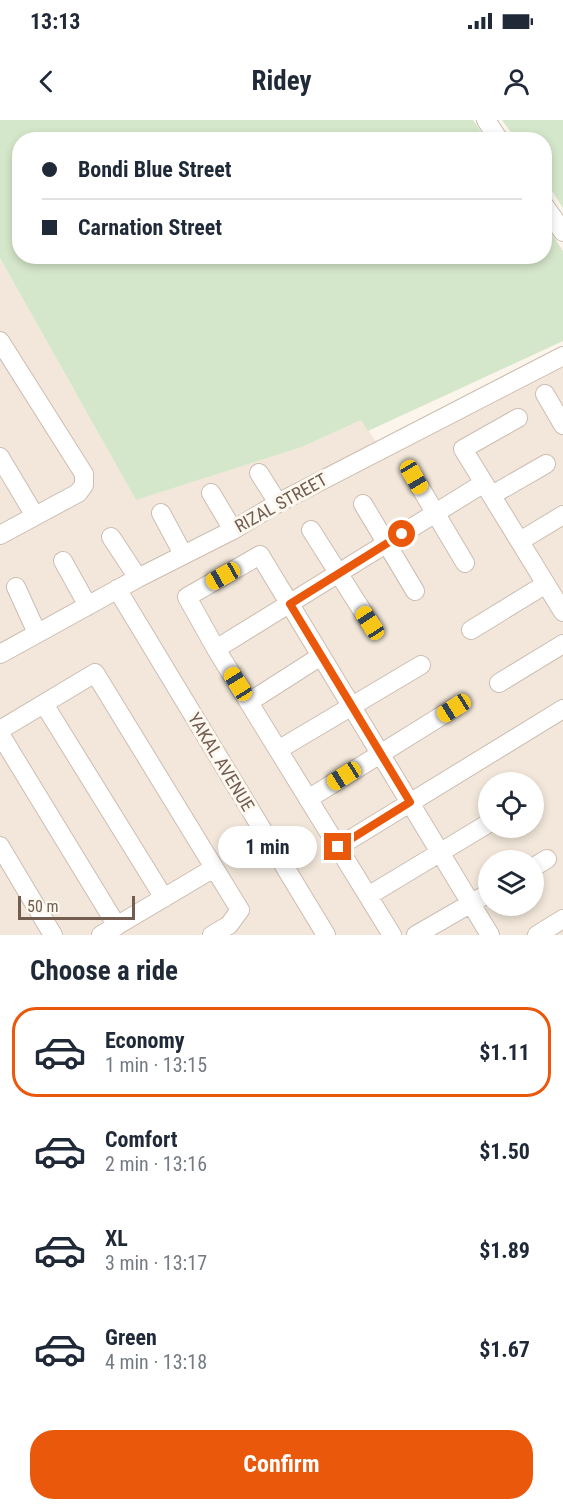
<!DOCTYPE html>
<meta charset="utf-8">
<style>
body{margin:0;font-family:"Roboto Condensed",sans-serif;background:#f6f6f7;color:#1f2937;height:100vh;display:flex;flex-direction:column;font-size:22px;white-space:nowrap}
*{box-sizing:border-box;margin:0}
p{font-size:20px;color:#747a83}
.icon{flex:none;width:33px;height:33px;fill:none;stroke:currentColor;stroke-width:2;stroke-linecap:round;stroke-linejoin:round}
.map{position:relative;height:815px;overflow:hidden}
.details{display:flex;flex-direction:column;background:#fff;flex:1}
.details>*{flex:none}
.banner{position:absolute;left:12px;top:12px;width:540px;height:132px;border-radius:24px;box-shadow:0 3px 9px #0003;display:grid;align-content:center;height:132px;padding:0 30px;background:#fff}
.buttons{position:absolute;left:478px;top:652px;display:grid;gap:12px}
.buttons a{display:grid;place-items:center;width:66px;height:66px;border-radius:50%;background:#fff;box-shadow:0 3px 9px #0003;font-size:30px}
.scale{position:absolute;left:18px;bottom:15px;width:117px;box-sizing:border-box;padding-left:6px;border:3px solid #735d50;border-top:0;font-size:16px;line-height:21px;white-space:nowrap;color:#735d50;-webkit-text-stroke:4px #fdf9f1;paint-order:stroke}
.end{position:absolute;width:27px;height:27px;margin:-14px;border:8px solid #ea580c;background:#fff;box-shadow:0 0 0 3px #fff}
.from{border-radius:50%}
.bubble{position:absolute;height:42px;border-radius:21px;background:#fff;box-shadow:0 3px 9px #0003;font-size:20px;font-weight:700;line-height:42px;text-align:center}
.car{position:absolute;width:18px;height:36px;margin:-18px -9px;border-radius:8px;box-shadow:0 0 4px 2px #0007;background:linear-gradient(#f5c518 24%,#345 0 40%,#f5c518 0 76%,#345 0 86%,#f5c518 0)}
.banner b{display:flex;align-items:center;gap:21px;height:57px;font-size:22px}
.banner b+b{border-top:2px solid #e0e1e3}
.banner i{width:15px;height:15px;background:#1f2937}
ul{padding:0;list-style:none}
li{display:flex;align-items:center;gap:18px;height:90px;margin:0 12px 9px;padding:0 18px;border:3px solid transparent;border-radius:24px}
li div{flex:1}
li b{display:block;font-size:22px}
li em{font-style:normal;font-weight:700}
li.on{border-color:#ea580c}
li>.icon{width:54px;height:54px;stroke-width:1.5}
h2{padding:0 30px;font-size:27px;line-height:72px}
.cta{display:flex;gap:12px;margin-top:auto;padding:12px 30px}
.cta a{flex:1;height:69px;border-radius:24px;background:#ea580c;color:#fff;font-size:24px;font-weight:700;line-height:69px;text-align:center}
.status{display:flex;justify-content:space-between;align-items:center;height:42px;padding:0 30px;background:#fff;direction:ltr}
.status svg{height:16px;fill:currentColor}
header{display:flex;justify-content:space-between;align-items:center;height:78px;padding:0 30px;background:#fff;font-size:27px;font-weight:700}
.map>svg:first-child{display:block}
.residential{fill:#f2e7da;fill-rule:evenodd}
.green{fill:#d5e7ca}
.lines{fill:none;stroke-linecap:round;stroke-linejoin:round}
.minor-casing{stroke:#ccbdb1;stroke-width:20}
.minor{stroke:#fff;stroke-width:18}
.route{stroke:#ea580c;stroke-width:8}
.labels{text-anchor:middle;stroke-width:6;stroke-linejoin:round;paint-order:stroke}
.street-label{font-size:18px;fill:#735d50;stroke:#fdf9f1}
</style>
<div class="status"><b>13:13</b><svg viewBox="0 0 49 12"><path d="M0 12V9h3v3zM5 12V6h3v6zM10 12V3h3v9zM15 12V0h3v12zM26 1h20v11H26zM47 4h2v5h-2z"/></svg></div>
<header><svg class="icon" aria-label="back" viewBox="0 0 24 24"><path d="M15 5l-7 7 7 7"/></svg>Ridey<svg class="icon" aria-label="person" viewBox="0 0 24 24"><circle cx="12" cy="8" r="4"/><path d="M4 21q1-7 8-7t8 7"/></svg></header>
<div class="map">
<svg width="563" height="815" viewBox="0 0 563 815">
<rect width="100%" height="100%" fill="#fbf5eb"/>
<path class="residential" d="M0,138L136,380L302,327L361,300L382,330L563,242V815H0ZM489,663H534V708H489ZM489,741H534V786H489Z"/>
<path class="green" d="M0,0H473L486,19L20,20V136H544L545,104L563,131V221L368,311L361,300L302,327L136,380L0,138Z
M502,0H563V88L545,60L544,20L516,19Z"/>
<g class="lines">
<g class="minor-casing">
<path id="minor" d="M486,0L499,20
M544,85L563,112
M0,221L84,354V365L78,373L0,415
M545,274L563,305
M518,298L463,329L563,492
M0,337L35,396
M259,353L278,383
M414,357L465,443
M211,373L233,410
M492,375L546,344
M363,384L415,471
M161,393L183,434
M311,410L370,503
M111,417L138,458
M520,421L563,395
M63,441L88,486
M16,467L37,513
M117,469L326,815
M471,510L546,464
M216,529L484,363
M0,534L138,458L233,410L278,383L563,236
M499,563L563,524
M249,582L321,536
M44,584L164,778
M0,610L95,553L240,790L229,805L212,815
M0,614L117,806
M278,630L421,545
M308,679L454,588
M0,726L53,815
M338,727L563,589
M534,747L547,739
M368,776L489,703
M101,815L214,748
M392,815L216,529L187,477L260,435L490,815
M416,815L489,773
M537,815L563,799"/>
</g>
<use href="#minor" class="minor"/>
</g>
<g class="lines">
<path class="route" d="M338,727L410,682L290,484L402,414"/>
</g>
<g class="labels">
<g class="street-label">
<text transform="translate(281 383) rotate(-29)" y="6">RIZAL STREET</text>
<text transform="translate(221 642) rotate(59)" y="6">YAKAL AVENUE</text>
</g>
</g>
</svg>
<div class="buttons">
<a><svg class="icon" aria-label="locate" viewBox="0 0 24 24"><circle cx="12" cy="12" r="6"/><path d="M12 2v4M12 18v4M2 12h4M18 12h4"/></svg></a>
<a><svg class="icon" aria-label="layers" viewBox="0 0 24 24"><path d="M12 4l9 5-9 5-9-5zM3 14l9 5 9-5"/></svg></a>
</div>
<div class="scale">50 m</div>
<i class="end from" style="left:402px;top:414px"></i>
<i class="end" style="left:338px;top:727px"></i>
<div class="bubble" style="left:218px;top:706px;width:99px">1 min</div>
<i class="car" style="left:414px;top:357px;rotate:150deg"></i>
<i class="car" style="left:223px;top:456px;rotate:241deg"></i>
<i class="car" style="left:370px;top:503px;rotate:327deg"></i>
<i class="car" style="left:238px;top:564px;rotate:328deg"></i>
<i class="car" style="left:454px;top:588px;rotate:238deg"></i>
<i class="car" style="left:344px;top:656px;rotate:238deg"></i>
<div class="banner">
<b><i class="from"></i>Bondi Blue Street</b>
<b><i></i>Carnation Street</b>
</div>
</div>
<section class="details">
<h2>Choose a ride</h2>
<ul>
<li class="on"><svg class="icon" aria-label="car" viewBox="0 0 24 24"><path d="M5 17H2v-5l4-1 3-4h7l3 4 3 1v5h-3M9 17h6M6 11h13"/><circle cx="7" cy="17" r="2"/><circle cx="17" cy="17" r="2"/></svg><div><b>Economy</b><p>1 min · 13:15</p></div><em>$1.11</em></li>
<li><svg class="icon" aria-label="car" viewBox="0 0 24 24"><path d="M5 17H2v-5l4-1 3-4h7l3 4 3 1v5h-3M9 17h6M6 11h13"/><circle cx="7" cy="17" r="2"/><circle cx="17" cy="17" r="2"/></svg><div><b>Comfort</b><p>2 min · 13:16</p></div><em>$1.50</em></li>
<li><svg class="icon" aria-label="car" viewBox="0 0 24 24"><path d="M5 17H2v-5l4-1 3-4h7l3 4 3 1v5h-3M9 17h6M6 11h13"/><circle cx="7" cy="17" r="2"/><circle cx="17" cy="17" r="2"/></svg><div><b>XL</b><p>3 min · 13:17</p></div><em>$1.89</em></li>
<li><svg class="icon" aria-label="car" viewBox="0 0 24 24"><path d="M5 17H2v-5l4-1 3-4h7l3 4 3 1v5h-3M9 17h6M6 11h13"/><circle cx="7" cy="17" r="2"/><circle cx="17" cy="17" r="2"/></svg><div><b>Green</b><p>4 min · 13:18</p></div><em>$1.67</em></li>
</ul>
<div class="cta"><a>Confirm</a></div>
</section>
